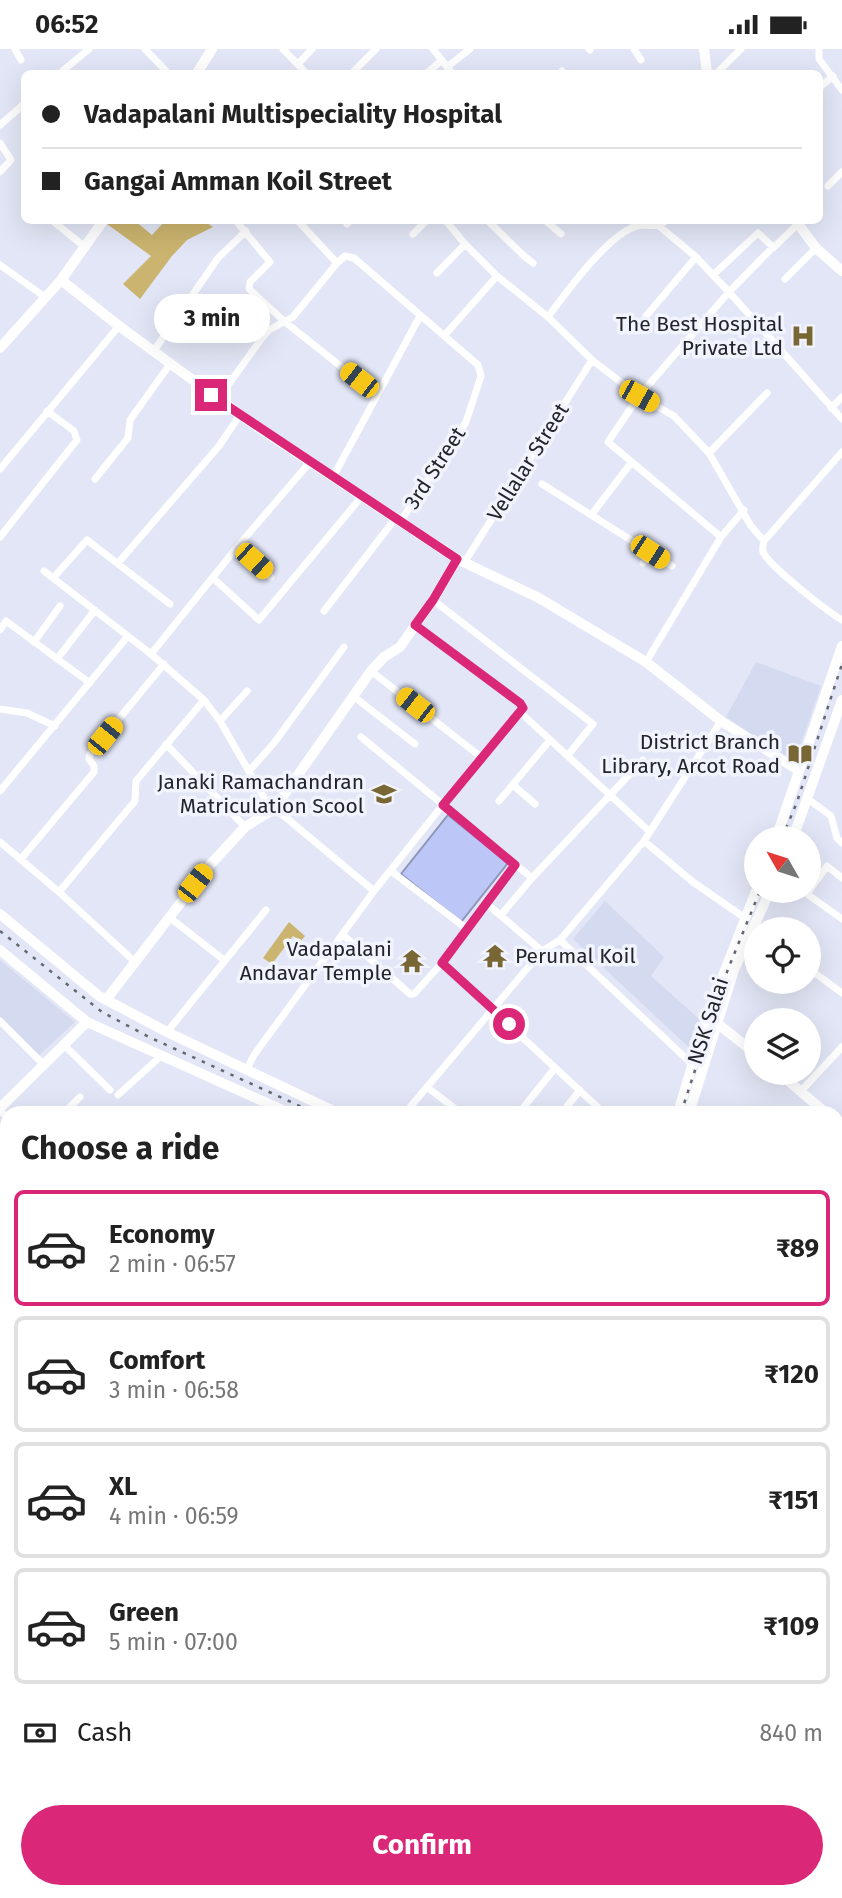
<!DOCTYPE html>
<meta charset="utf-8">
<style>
body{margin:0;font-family:"Fira Sans",sans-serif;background:#f6f6f6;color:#222;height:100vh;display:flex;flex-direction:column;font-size:26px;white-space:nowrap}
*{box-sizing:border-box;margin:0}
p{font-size:23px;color:#767676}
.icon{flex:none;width:38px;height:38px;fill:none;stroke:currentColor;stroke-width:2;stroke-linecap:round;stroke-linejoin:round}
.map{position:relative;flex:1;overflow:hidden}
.details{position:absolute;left:0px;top:1057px;width:844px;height:793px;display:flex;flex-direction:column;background:#fff;border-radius:21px 21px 0 0;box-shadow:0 7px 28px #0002}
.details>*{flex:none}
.hud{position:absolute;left:21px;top:21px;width:802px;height:154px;border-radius:10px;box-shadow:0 7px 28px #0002;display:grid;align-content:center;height:154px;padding:0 21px;background:#fff}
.needle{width:46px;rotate:309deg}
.tools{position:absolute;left:744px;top:777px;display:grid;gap:14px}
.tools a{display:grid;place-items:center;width:77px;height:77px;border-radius:50%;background:#fff;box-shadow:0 7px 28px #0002;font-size:35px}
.end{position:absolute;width:32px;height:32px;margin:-16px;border:9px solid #db2777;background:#fff;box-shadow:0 0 0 4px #fff}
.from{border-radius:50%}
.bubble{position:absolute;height:49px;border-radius:24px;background:#fff;box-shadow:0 7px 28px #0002;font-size:23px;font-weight:700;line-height:49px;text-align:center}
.car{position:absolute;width:21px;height:42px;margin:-21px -10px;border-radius:9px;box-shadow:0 0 5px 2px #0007;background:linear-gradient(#f5c518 24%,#345 0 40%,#f5c518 0 76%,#345 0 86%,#f5c518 0)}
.hud b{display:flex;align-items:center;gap:24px;height:66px;font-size:26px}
.hud b+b{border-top:2px solid #e0e0e0}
.hud i{width:18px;height:18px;background:#222}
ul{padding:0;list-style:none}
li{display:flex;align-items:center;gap:21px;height:116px;margin:0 14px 10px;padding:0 7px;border:4px solid #e0e0e0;border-radius:10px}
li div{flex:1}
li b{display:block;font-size:26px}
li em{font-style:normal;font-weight:700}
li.on{border-color:#db2777}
li>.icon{width:63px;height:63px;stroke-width:1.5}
h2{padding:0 21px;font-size:32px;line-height:84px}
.pay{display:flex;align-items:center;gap:18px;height:77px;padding:0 21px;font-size:26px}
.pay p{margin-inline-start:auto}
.action{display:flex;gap:14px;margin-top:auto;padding:14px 21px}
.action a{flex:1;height:80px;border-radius:42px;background:#db2777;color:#fff;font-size:28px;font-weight:700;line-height:80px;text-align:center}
.status{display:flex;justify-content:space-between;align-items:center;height:49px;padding:0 35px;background:#fff;direction:ltr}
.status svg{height:19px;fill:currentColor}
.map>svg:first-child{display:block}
.built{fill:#d4daf0}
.green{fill:#cbb46f}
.water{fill:#bcc7f8;stroke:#8e96ba;stroke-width:2}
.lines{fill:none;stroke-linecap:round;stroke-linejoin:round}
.street{stroke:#fff;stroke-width:7}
.secondary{stroke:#fff;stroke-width:10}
.primary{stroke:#fff;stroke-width:10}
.rail{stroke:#656871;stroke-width:2.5;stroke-dasharray:3.5 7;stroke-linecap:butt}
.route{stroke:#db2777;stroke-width:9}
.labels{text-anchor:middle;stroke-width:7;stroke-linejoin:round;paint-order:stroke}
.poi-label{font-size:21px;fill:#222429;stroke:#f1f4fd;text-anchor:end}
.street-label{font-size:21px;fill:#222429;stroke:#f1f4fd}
</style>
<div class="status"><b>06:52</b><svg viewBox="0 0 49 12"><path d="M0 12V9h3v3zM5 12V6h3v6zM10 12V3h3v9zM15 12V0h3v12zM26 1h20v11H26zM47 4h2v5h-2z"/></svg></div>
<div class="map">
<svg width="842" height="1849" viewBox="0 0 842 1849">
<rect width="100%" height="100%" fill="#e2e6f6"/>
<path class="built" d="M756,613L821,637L794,714L726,668Z
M605,852L664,908L651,927L707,977L698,1007L573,890Z
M0,911L75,973L38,1007L0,972Z
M7,1706V1752L0,1746V1714Z"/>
<path class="green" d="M109,172H135L152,186L165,172H204L213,178L187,191L172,207L140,250L123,235L151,207L107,175Z
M289,873L305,887L301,892L293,887L272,915L263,909Z"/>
<path class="water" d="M448,766L508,814L461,873L401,825Z"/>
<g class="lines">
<path class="street" d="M15,0L21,11
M145,0L168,24
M283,0L306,24
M433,0L452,24
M589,0L590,1
M634,0L641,11
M819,0V10L842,41
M298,15L312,0
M447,18L470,0
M562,22L564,24
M60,24L89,0
M352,24L376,0
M427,24L442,11
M717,24L741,0
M819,39L833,27
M0,76L24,55
M0,94L11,111L0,123
M828,137L842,123
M53,172L86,199
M236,172L270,213L250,233L249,240L285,273L377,346
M298,172L337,214
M446,172L465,195L497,227L548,268L592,311L639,347L674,367L709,404L751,477L764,492
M488,172L524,207L533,214
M546,172L561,185
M347,175L350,172
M659,177L696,208L729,243L842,370
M413,185L426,172
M773,199L799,174
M0,216L45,248
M437,224L465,195
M713,226L758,184L773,198L729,243L639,347L608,393L721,488
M785,230L816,199
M646,267L696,208
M548,268C565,245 609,184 637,177C643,175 652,177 659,177L666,172
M444,287L497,227
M153,303L218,209L246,182
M218,350L262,289L269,281L293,268L337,214L345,207L354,209L478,316L481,327L466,373L400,473
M831,359L842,348
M842,403L764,492C763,496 762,499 763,503C769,517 827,562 842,571
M709,404L767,344
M0,420L119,277
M333,428L420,267
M95,430L128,389L130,371L170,315
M542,435L672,517
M592,465L631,414
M0,488L77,391L74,382L47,362
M238,497L271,528
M118,514L219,397L240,366
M464,514L592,311
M643,514L651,503
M44,522L151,605L204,651L220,672L266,752L374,842
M54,528L87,491L170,555
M213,529L259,571L362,447
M433,551L593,675L568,706
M324,562L395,470
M0,581L6,572L90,634
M34,593L60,557
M151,605L238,497L311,412
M57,610L95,561
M646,613L721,488L744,461
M371,622L481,708
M353,647L415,695
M0,660L27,664L55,677
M521,664L649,782
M220,672L247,642
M361,688L532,829
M166,695L245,778
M249,722L274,694L344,598
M513,736L535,755
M0,742L128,587
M808,750L831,767L837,789L842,794
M499,752L550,691
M644,792L693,833L745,869
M0,793L59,843L135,913
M21,810L94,723V717L89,710L90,705L164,615
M391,822L467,880
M808,831L814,835L807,845L842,870
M814,835L827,817L842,829
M59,843L135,752L136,732L204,651
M487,855L542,902
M501,866L532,829L643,711
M169,868L224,911
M343,886L410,945H414L442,914L515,815
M560,891L693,1016
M442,914L604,1064
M808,919L842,944
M0,972L43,1015
M167,983L266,861
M63,995L110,1041
M247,1020L254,1006L374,842L481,708L523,659L520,654L415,576
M428,1039L461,1064
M801,1042L842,998
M118,1046L161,1007
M0,1062L7,1068
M64,1064L80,1048
M405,1064L542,902L560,891L644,792L721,672
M519,1064L555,1019
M562,1064L580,1041
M0,1133L7,1139
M836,1179L842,1173
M0,1202L7,1213
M836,1212L841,1216
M836,1300L842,1294
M836,1340L842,1345
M0,1347L7,1339
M836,1368L842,1361
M836,1500L842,1493
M836,1541L842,1546
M0,1568L7,1560
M836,1654L842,1647
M0,1666L7,1658
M836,1714L842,1707
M836,1750L842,1755
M836,1796L842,1801
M130,1843L138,1849
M348,1843L356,1849
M403,1843L410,1849
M584,1843L591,1849
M784,1843L791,1849
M72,1848L76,1843
M107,1849L113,1843
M363,1849L368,1843
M424,1849L430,1843
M621,1849L624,1846L627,1849
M662,1849L667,1843
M689,1849L694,1843
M717,1849L722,1843
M733,1849L738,1843
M764,1849L769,1843"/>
<path class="secondary" d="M704,0L707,24
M197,24L212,0
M796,172L816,199L842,222
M61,231L119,277L253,375L457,510L539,549L646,613L721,672L798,721
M0,299L61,231L103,172
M106,951L208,818L245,778L274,760L371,622L384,608L400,598L433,551L457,510
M706,970L718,975L756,1005
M779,1024L826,1064
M0,1059L87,973
M836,1074L842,1079
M0,1488L7,1494"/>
<path class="primary" d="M776,789L842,597
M793,789L842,651
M0,865L99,947L167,983L338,1064
M0,901L87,973L289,1064
M678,1064L706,970L756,842
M689,1064L734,921L770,842
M836,1432L842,1435
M836,1459L842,1462
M278,1849L281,1843
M290,1849L293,1843"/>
<path class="rail" d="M782,789L797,753L842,615
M0,882L102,963L149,988L315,1064
M681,1064L728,920L760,842
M836,1451L842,1454
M284,1849L286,1843"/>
</g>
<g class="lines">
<path class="route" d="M211,346L457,510L433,551L415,576L520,654L523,659L443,756L515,816L442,914L509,975"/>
</g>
<defs>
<g id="hospital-bare" transform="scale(1.89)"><path d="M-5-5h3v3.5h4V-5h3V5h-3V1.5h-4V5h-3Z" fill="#786735" stroke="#f1f4fd" stroke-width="2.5" paint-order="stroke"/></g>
<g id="library-bare" transform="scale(1.89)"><path d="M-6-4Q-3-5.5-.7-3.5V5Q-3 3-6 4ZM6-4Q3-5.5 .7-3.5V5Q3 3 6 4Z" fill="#786735" stroke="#f1f4fd" stroke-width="2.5" paint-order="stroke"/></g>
<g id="school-bare" transform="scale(1.89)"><path d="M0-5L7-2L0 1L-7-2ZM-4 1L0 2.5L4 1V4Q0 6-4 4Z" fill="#786735" stroke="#f1f4fd" stroke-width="2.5" paint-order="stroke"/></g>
<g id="temple-bare" transform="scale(1.89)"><path d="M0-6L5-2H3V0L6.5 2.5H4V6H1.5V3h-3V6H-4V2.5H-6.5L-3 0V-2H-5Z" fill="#786735" stroke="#f1f4fd" stroke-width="2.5" paint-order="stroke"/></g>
</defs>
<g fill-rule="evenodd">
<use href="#hospital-bare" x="803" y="287"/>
<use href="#library-bare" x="800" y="705"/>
<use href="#school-bare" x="384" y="745"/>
<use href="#temple-bare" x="495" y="907"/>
<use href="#temple-bare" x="412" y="912"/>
</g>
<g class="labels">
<g class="poi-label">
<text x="783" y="282">The Best Hospital<tspan x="783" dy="24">Private Ltd</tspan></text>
<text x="780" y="700">District Branch<tspan x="780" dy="24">Library, Arcot Road</tspan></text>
<text x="364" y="740">Janaki Ramachandran<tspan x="364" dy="24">Matriculation Scool</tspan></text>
<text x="392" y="907">Vadapalani<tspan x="392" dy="24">Andavar Temple</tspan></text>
<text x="515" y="914" text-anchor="start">Perumal Koil</text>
</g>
<g class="street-label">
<text transform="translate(528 413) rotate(-58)" y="7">Vellalar Street</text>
<text transform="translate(435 419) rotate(-57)" y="7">3rd Street</text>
<text transform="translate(708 972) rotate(-72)" y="7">NSK Salai</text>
</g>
</g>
</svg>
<div class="tools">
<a><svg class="needle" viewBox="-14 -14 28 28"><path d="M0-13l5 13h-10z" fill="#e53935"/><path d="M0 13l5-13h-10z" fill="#767676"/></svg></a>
<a><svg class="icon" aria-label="locate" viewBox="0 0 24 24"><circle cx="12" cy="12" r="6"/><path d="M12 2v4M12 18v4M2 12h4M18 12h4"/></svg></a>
<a><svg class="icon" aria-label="layers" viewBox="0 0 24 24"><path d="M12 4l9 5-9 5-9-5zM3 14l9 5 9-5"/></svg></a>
</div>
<i class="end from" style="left:509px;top:975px"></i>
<i class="end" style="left:211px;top:346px"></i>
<div class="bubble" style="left:154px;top:245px;width:116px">3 min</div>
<i class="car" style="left:359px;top:331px;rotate:308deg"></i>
<i class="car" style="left:639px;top:347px;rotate:119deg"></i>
<i class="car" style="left:650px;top:503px;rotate:123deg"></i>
<i class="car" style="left:254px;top:512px;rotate:132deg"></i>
<i class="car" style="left:415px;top:656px;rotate:308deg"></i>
<i class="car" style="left:105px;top:687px;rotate:39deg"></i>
<i class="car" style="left:195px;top:834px;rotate:38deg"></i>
<div class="hud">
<b><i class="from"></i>Vadapalani Multispeciality Hospital</b>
<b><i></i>Gangai Amman Koil Street</b>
</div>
<section class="details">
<h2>Choose a ride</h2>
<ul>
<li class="on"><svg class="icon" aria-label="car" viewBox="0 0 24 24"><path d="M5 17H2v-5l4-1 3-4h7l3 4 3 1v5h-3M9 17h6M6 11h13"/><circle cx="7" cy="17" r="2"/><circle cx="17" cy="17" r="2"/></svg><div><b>Economy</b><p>2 min · 06:57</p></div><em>₹89</em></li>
<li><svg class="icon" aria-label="car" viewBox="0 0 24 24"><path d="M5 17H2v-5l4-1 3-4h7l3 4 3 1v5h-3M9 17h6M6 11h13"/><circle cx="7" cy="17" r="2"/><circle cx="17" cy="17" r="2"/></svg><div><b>Comfort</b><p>3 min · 06:58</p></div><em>₹120</em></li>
<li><svg class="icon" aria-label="car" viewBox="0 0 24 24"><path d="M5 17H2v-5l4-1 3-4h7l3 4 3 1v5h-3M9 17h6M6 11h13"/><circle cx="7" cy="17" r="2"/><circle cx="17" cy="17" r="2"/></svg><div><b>XL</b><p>4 min · 06:59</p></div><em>₹151</em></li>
<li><svg class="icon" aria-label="car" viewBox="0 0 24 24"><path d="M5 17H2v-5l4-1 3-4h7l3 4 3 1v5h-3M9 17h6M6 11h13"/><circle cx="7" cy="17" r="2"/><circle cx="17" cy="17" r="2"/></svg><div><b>Green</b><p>5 min · 07:00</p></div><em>₹109</em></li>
</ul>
<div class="pay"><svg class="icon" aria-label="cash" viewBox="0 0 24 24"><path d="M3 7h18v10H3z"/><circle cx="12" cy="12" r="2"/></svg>Cash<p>840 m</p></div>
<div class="action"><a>Confirm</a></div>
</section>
</div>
